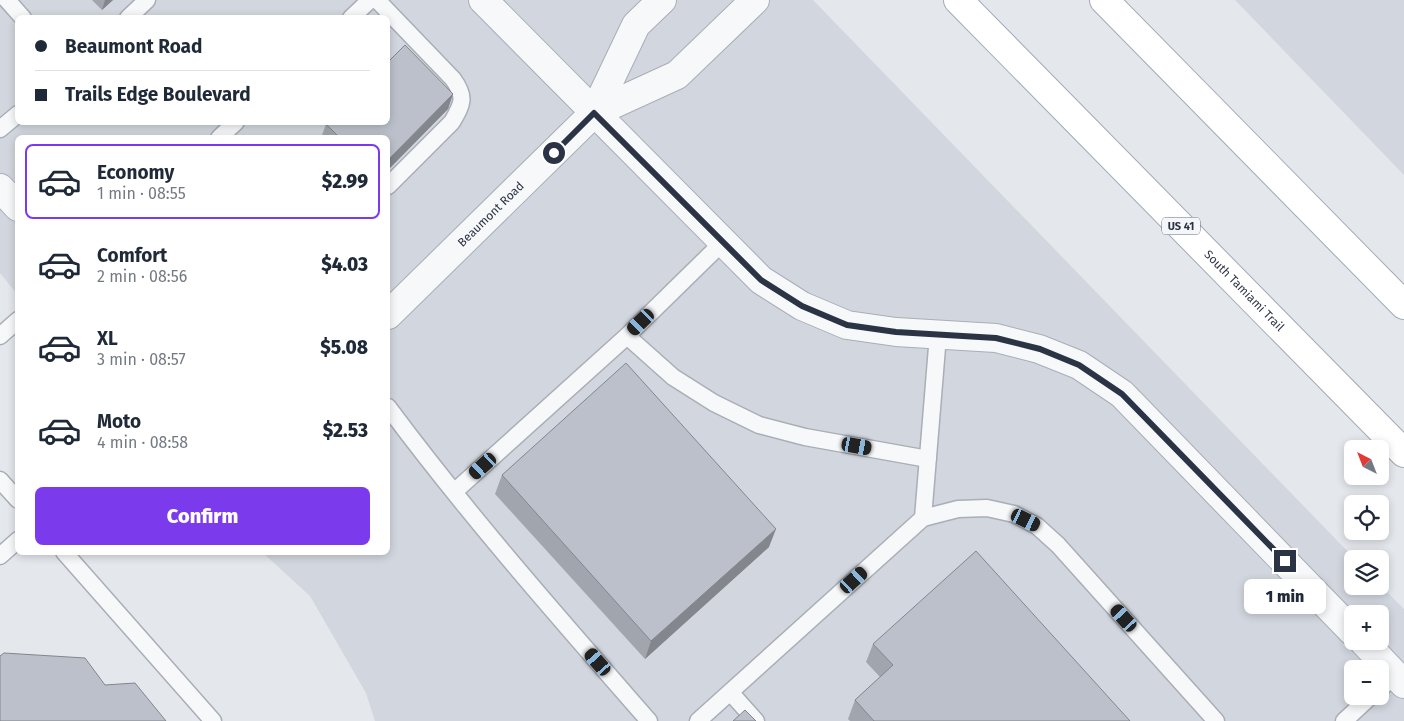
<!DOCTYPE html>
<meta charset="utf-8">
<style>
body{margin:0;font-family:"Fira Sans",sans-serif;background:#f6f6f7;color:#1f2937;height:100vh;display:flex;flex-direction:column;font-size:19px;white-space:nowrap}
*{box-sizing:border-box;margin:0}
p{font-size:16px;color:#747a83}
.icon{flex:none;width:28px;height:28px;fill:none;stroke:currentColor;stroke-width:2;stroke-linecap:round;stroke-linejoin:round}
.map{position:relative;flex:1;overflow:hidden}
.drawer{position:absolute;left:15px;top:135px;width:375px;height:420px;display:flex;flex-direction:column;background:#fff;border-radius:8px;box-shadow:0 2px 8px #0003}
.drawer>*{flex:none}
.guide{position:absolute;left:15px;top:15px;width:375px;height:110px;border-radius:8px;box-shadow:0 2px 8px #0003;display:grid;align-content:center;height:110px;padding:0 20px;background:#fff}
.needle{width:32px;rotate:318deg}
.tools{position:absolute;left:1344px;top:440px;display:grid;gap:10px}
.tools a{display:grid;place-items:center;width:45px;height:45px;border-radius:8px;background:#fff;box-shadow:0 2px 8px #0003;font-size:25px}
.end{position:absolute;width:22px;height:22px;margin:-11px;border:6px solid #2b3445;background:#fff;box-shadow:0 0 0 2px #fff}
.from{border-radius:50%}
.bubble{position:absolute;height:35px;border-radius:8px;background:#fff;box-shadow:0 2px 8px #0003;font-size:16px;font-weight:800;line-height:35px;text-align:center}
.car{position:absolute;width:15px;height:30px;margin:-15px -8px;border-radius:6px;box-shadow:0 0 4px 1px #0007;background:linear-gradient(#222 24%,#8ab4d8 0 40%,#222 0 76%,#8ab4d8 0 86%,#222 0)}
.guide b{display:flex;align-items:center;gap:18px;height:48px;font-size:19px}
.guide b+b{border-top:1px solid #e0e1e3}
.guide i{width:12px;height:12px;background:#1f2937}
ul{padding:9px 0 0;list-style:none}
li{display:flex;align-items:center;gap:15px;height:75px;margin:0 10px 8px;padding:0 10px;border:2px solid transparent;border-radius:8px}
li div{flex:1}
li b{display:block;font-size:19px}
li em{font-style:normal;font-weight:800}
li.active{border-color:#7c3aed}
li>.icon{width:45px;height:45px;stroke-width:1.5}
.action{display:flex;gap:10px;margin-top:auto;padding:10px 20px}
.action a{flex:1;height:58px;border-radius:8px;background:#7c3aed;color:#fff;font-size:20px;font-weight:800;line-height:58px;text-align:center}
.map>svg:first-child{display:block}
.built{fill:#d2d6de;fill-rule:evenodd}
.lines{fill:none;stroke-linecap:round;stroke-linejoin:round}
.lane-casing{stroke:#a9aeb7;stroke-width:19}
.street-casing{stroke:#a9aeb7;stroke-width:30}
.primary-casing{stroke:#a3abb8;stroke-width:30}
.lane{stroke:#f7f8fa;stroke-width:16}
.street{stroke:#f7f8fa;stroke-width:28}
.primary{stroke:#fff;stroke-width:28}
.wall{fill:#a1a5ae}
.shaded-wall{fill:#83868d}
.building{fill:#bbc0ca;stroke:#83868d}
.route{stroke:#2b3445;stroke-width:6}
.labels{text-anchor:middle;stroke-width:4.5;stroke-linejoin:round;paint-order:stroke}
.shield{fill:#f4f6f9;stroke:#676e7b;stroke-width:1}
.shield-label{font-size:11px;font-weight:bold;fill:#2b3445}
.street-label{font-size:12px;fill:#2b3445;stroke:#f4f6f9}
</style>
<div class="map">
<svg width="1404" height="721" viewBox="0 0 1404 721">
<rect width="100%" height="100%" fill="#e4e7ec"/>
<path class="built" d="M0,0H813L1355,559H1352V586H1380V585L1404,609V721H375L366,693L310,596L263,553L388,552V138H18L17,294L0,273ZM18,18H388V122H18ZM1352,614H1380V641H1352ZM1352,669H1380V696H1352Z
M1235,0H1404V175Z"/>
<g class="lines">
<g class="lane-casing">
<path id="lane" d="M7,0L23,18
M377,0L453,79C466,97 463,103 452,122L388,186
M128,18L147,0
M351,18L370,0
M0,129L18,114
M219,138L236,122
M723,242L627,336L673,377L714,403L759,425L805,437L928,459
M0,336L18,320
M388,407C469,516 560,619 649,721
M0,480L18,500
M454,492L627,336
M923,518L958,509L987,508L1014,514L1037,526L1058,545L1216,721
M64,552L213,721
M0,556L18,540
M1380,689L1395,675
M730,692L756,721
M698,721L923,518L938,335
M1344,721L1371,696"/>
</g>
<g class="street-casing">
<g id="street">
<path d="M483,0L761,280L802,306L847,325L896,332L996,338L1039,349L1079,365L1122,394L1352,631"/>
<path d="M594,113L636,25L662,0"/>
<path d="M0,188L18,207"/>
<path id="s1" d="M388,315L594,113L677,75L755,0"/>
<path d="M1363,641L1404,684"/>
</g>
</g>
<g class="primary-casing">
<g id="primary">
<path id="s2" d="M958,0L1404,453"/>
<path d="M1104,0L1404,305"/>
</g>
</g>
<use href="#lane" class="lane"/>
<use href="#street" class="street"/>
<use href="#primary" class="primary"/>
</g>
<path class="wall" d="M92,0H113L102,10Z
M453,94L448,109L388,170V138H321L326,124Z
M502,475L769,547L645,659L495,494Z
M873,644L1130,721H850L848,719L855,700L880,677L866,662Z"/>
<path class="shaded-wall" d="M105,0H113L102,10Z
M453,94L448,109L388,170V160Z
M776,529L769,547L645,659L651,641Z"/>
<path class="building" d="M405,45L453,94L388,160V138H340L326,124L327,122H388V62Z
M626,363L776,529L651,641L502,475Z
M976,551L1130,721H874L855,700L893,665L873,644Z
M4,653L85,658L105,685L135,683L166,721H0V656Z
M745,710L756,721H733Z"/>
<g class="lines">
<path class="route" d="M554,153L594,113L761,280L802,306L847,325L896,332L996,338L1040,349L1079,365L1122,394L1285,561"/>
</g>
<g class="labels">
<rect class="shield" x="1162" y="217.5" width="38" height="17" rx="4"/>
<g class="shield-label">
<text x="1181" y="230">US 41</text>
</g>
<g class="street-label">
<text dy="4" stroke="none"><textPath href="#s1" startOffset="144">Beaumont Road</textPath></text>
<text dy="4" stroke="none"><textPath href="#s2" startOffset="408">South Tamiami Trail</textPath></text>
</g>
</g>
</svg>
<div class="tools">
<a><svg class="needle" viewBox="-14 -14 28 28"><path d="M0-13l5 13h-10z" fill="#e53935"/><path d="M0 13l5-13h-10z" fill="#747a83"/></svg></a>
<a><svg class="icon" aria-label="locate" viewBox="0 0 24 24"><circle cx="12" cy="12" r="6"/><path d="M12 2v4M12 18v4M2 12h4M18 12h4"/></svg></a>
<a><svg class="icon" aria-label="layers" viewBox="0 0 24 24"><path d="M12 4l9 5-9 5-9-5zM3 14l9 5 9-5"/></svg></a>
<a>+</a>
<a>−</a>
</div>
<i class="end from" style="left:554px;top:153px"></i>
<i class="end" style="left:1285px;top:561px"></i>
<div class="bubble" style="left:1244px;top:579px;width:82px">1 min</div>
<i class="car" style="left:641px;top:322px;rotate:226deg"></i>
<i class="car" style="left:857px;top:446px;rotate:100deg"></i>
<i class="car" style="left:483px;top:466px;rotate:228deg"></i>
<i class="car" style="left:1026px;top:520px;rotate:116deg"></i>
<i class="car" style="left:854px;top:580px;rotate:48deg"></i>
<i class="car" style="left:1124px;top:618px;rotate:318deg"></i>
<i class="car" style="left:598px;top:662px;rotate:319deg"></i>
<div class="guide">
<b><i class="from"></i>Beaumont Road</b>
<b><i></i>Trails Edge Boulevard</b>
</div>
<section class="drawer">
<ul>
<li class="active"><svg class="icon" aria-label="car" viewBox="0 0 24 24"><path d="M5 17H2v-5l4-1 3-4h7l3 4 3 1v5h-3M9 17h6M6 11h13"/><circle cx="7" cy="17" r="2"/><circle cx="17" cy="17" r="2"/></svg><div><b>Economy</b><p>1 min · 08:55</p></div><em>$2.99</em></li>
<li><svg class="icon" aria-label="car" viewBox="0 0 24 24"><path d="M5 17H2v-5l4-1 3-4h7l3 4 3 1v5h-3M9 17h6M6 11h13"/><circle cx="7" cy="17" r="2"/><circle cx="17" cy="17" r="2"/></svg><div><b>Comfort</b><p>2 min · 08:56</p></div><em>$4.03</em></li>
<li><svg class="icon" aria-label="car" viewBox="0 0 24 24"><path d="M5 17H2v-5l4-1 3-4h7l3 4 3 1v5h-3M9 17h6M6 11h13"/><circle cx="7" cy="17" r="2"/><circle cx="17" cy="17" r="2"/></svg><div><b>XL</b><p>3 min · 08:57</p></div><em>$5.08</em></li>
<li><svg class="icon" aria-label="car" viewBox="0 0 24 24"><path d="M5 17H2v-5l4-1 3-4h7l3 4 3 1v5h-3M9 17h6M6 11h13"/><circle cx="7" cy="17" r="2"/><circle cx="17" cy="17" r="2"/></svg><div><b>Moto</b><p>4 min · 08:58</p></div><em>$2.53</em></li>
</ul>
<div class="action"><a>Confirm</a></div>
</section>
</div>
